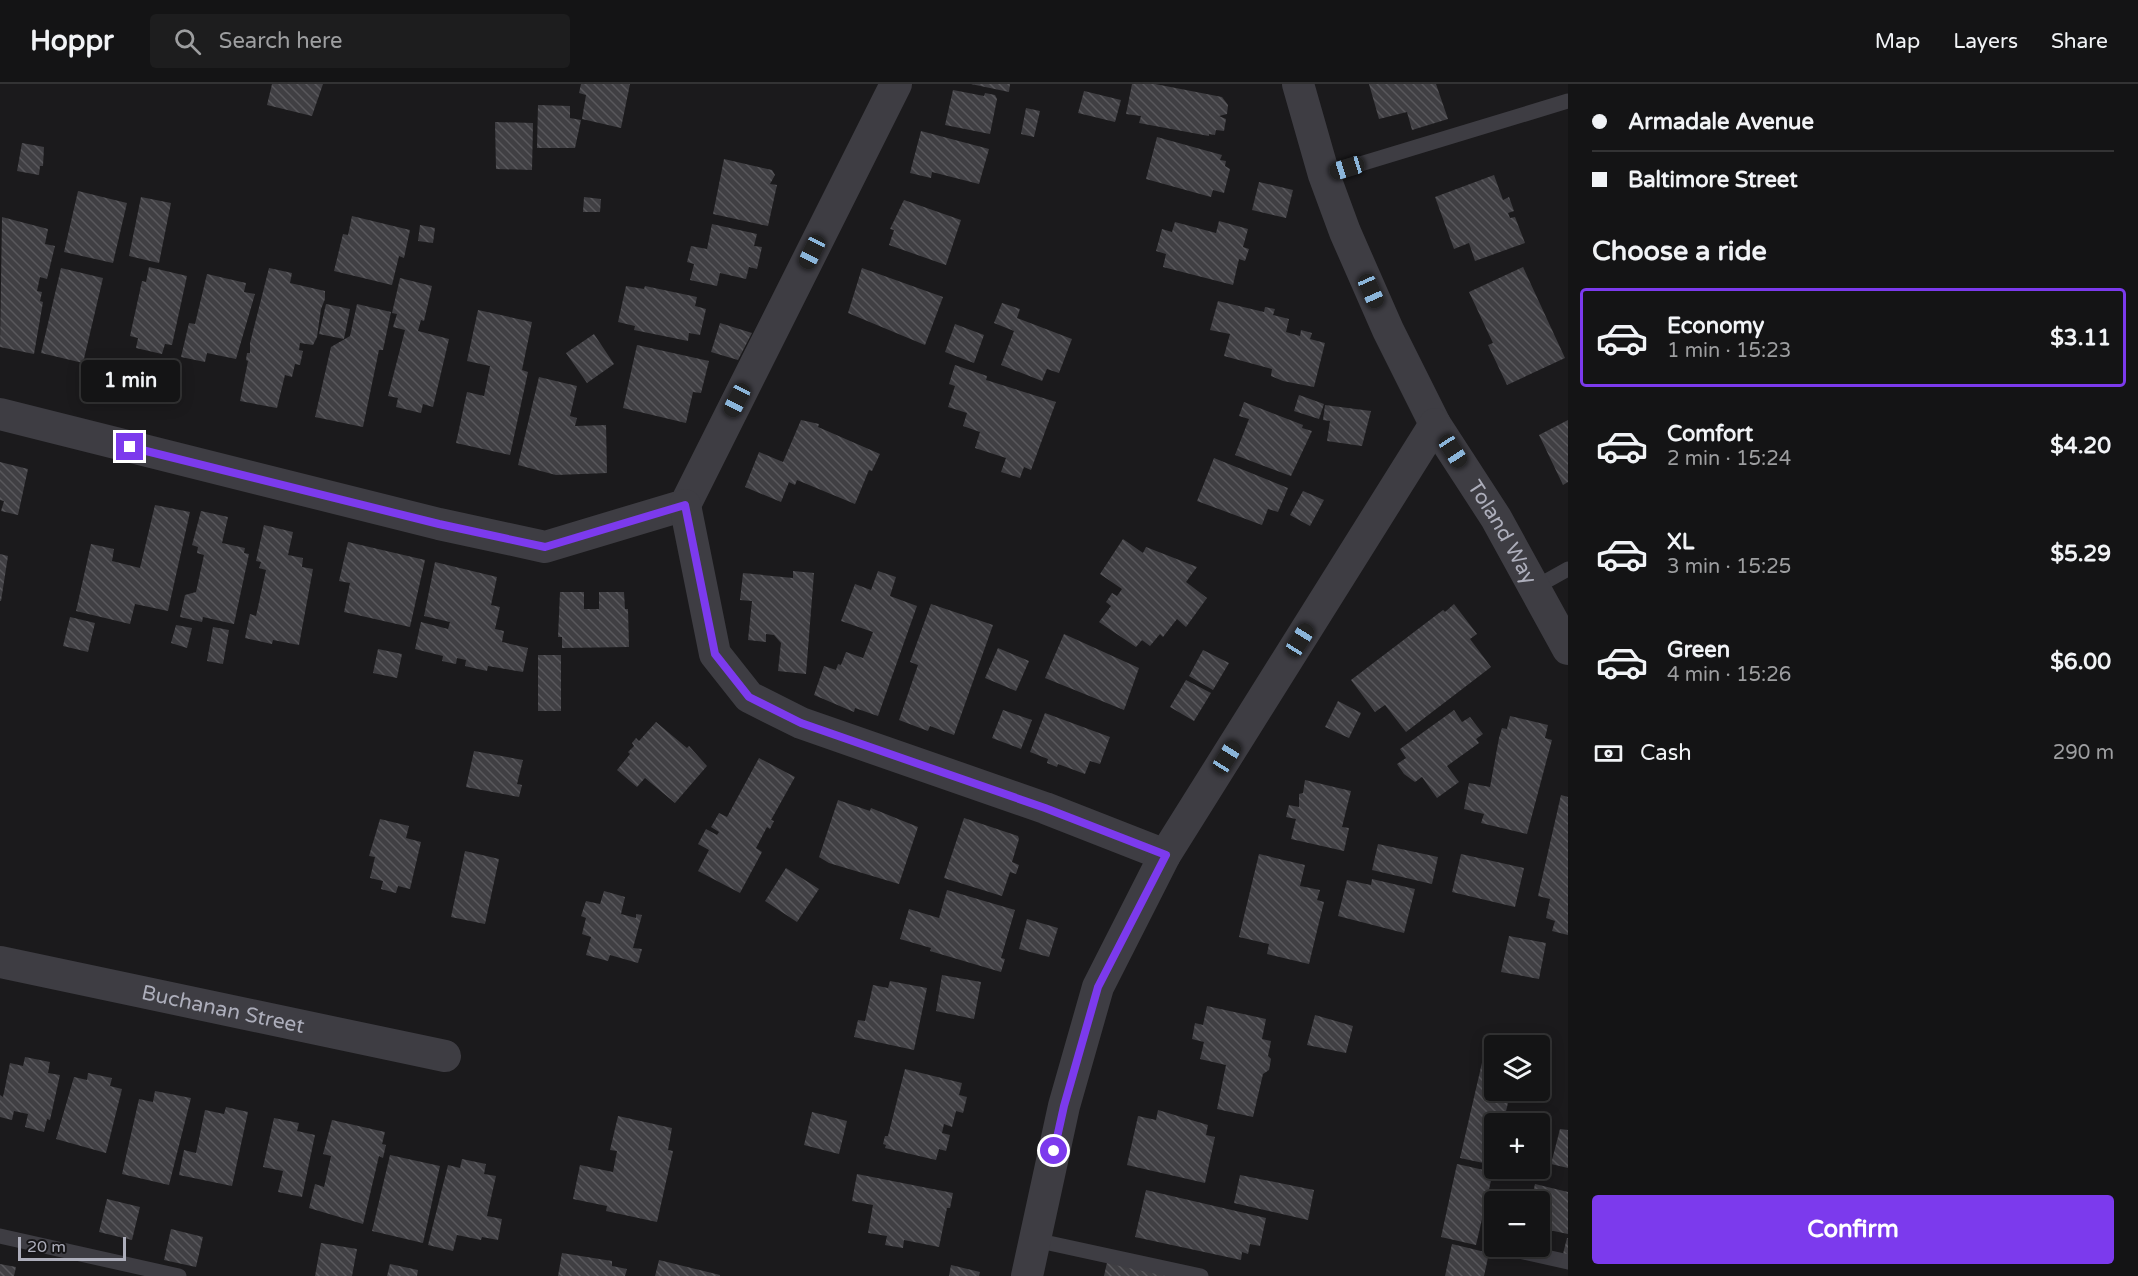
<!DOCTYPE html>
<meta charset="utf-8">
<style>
body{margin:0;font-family:"Varela Round",sans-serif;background:#1d1d1e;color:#f1f3f6;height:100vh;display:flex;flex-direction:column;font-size:22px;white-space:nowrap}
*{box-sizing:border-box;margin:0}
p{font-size:20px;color:#9d9ea0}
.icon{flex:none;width:33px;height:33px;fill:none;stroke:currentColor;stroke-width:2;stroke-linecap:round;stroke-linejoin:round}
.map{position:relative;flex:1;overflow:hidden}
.details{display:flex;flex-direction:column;background:#141415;width:570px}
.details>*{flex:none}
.banner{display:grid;align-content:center;height:132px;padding:0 24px;background:#141415}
.buttons{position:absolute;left:1484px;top:951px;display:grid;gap:12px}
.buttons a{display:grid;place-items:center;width:66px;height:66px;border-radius:6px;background:#141415;box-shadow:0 3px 15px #0003,0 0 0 2px #333334;font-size:30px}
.scale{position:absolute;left:18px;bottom:15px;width:108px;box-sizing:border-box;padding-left:6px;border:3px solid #adaebb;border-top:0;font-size:16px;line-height:21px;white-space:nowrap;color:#adaebb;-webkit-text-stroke:4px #161517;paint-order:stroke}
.end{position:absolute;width:27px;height:27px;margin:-14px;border:8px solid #7c3aed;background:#fff;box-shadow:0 0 0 3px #fff}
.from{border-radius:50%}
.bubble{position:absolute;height:42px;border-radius:6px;background:#141415;box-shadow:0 3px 15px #0003,0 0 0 2px #333334;font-size:20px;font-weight:800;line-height:42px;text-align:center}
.car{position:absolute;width:18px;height:36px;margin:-18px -9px;border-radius:8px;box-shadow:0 0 4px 2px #0007;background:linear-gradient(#222 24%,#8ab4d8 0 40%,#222 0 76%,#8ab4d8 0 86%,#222 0)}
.banner b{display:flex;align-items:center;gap:21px;height:57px;font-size:22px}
.banner b+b{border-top:2px solid #333334}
.banner i{width:15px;height:15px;background:#f1f3f6}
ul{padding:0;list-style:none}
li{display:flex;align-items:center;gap:18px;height:99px;margin:0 12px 9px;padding:0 12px;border:3px solid transparent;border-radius:6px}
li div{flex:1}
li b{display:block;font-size:22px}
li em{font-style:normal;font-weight:800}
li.active{border-color:#7c3aed}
li>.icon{width:54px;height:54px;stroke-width:1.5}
h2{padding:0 24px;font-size:27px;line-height:72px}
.pay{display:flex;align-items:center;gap:15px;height:66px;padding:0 24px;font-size:22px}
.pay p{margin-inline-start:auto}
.button{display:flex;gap:12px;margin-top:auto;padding:12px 24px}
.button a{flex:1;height:69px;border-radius:6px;background:#7c3aed;color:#fff;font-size:24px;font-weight:800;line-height:69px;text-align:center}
header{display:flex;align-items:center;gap:36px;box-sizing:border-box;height:84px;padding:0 30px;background:#141415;border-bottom:2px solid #333334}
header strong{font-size:28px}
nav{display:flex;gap:33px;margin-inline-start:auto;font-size:21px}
.search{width:420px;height:54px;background:#1d1d1e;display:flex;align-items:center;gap:15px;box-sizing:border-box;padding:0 21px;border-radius:6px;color:#9d9ea0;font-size:22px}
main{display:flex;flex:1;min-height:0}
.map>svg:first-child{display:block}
.building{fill:url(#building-back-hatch)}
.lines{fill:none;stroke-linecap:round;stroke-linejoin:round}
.service{stroke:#3e3d43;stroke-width:15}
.minor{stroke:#3e3d43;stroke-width:32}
.route{stroke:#7c3aed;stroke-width:8}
.labels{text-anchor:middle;stroke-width:4.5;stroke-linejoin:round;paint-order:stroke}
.street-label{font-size:21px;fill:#adaebb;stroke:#161517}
</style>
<header>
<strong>Hoppr</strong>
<div class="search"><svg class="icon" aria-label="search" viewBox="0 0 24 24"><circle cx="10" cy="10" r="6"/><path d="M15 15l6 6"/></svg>Search here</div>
<nav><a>Map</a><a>Layers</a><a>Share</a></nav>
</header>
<main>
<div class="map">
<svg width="1568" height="1192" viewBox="0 0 1568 1192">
<defs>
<pattern id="building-back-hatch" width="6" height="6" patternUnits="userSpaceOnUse" patternTransform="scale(1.5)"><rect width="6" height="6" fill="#403f43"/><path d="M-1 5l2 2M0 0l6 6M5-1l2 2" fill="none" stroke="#59585c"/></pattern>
</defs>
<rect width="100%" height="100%" fill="#1b1a1c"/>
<path class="building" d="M272,0H323L312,32L267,21Z
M581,0H630L621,44L582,35L586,11L579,9Z
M971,0H1010L1009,8Z
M1132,0H1155L1222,13L1228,21L1227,30L1219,32L1226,35L1224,47L1216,46L1215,51L1209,50V52L1139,39L1141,32L1126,30Z
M1369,0H1436L1448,35L1412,46L1407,28L1379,35Z
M953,6L984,12L985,9L995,11L997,15L990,50L945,41Z
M1084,7L1121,16L1115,38L1078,29Z
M538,21L570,22V34L581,36L575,64H537Z
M1026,24L1040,27L1034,53L1021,50Z
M495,38L533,39L532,86L496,85Z
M921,47L989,65L979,100L932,88L931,94L910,89Z
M1157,53L1222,71L1220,76L1226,77L1225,82L1230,85L1224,109L1213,106L1211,113L1146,95Z
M22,59L44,63L43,82H40L39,91L17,87Z
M724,75L772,86L775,91L770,100L777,101L768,142L713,130Z
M1494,91L1503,116L1509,113L1514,127L1508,129L1510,134L1515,133L1525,159L1475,177L1469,159L1454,165L1435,113Z
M1259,98L1293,106L1286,134L1252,126Z
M78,107L127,119L113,179L64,168Z
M141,113L171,119L159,179L129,172Z
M584,113L601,115L600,128H583Z
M904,116L961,136L946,181L889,161L894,146L890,145Z
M352,132L410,146L404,174L399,172L392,201L334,187L343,150L348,151Z
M2,133L48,145L45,160L55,162L47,195L40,193L37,207L42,208L40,217L43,218L34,270L0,263Z
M1219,137L1248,145L1243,163L1249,165L1245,177L1239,175L1233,201L1163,183L1166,170L1156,167L1162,145L1172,148L1175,138L1216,149Z
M712,140L757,150L754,162L762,163L757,185L749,183L746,195L720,189L717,202L690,196L694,180L687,178L691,162L707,165Z
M420,141L435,144L433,159L418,157Z
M149,183L187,192L172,261L165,260L162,270L136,264L138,254L130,252L142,197L146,198Z
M1523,183L1565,274L1507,301L1488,261L1493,259L1469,208Z
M61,184L103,194L83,279L41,269Z
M269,184L292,189L290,199L325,207V215L321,225L317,253L313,261L300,259L299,266L303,267L300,281L295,280L292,293L285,291L277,324L240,317L248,277L246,276L247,269H250V259Z
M862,184L943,213L925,261L848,229Z
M207,190L246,199L244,208L255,210L236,275L207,269L205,278L181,273L189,239L195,240Z
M400,194L432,202L424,237L421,236L418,247L449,255L433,323L423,320L421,329L396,323L398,314L388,312L405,246L393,243L397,230L392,229Z
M626,202L644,205L645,202L697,213L695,222L706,225L700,251L689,249L688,257L634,246L635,242L618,238Z
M1218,217L1264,228L1265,223L1275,225L1273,231L1289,235L1286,248L1300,252L1301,246L1312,249L1310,255L1325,259L1314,303L1283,297L1271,292L1272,285L1224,272L1230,250L1210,246Z
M1002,219L1020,225L1017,234L1072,255L1059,289L1047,285L1042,297L1001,281L1014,247L994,239Z
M326,220L350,225L344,255L319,250Z
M357,220L391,228L383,266H379L363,343L315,333L331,263L350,252Z
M478,226L532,238L522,286L528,288L510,371L456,359L467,308L484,312L490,282L467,277Z
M720,239L752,249L738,276L711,268Z
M955,240L984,251L974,279L945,268Z
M594,250L614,280L587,299L566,269Z
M637,261L709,277L701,309L693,308L686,339L623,324Z
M955,281L987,292L986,296L1056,318L1031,386L1024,383L1020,394L1001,388L1006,374L975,364L980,348L963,342L967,329L948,323L955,302L949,300Z
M539,293L577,302L570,332L577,334L575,342L606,341L607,389L556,391L518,381Z
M1299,311L1324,320L1319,335L1294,327Z
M1244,318L1303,341L1302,344L1312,347L1291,392L1235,371L1249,335L1239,332Z
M1325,321L1371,327L1362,362L1327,357L1330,337L1323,336Z
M801,336L819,340L818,343L880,370L872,387L869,386L855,420L797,396L795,401L789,398L781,418L745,403L759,368L783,378Z
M1568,336V398L1563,401L1539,351Z
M1214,374L1288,404L1278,428L1268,425L1262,441L1197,417Z
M0,378L28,385L18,431L1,427L4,417L0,416Z
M1303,407L1324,416L1310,442L1290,431Z
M155,421L190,428L168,527L135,520L130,540L76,527L91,460L114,465L112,477L140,484Z
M201,427L228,433L222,459L245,464L244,469L249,470L234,540L203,533L202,538L180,533L185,511L196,508L204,471L197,469L198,463L192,461Z
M264,441L293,448L288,471L303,474L302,483L313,485L299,561L273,556L272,560L245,554L250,530L256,532L266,486L259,484L261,478L256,477Z
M1123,455L1143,469L1146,463L1197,483L1186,498L1207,514L1186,543L1177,535L1163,553L1160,550L1150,562L1142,556L1136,563L1099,538L1111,522L1106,518L1112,509L1117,512L1122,505L1100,490Z
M348,458L425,476L410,543L344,528L350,499L339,497Z
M0,470L8,472L1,517H0Z
M435,478L497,493L491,521L500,523L495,545L504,547L502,558L528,564L523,588L488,582L487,587L465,582L466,576L457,574L456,580L442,577L443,572L415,565L421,538L448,545L450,538L424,532Z
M793,487L814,489L806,590L778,587L781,559L774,551L766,550V558L748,556L752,517L740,516L743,489L793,494Z
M878,487L896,493L890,512L917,522L878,632L855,624L854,628L814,611L824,582L836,586L838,580L841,581L846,568L863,574L873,548L841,537L855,500L871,506Z
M560,508H584V525H599V508H624L625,525H628L629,563L562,564V553H558Z
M931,520L993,541L954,651L930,642L928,647L899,636L918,581L910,578Z
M1454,520L1477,550L1470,555L1491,583L1406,648L1385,621L1375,628L1351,596L1443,526L1445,528Z
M70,533L95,539L88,568L63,562Z
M176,541L192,544L187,564L171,559Z
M213,543L229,546L223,580L207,577Z
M1064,550L1139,584L1124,626L1045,594Z
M998,564L1029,577L1016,607L985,594Z
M378,565L402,570L397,594L373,589Z
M1203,566L1229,579L1213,606L1189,592Z
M538,571H561V627H538Z
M1186,596L1211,609L1194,637L1170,623Z
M1338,617L1361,629L1349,654L1325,643Z
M1003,626L1032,636L1021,665L992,654Z
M1454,626L1462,638L1470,633L1483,650L1476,655L1479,659L1447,682L1459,698L1437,714L1422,693L1415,698L1404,690L1397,680L1406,674L1400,665Z
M1045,629L1110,653L1100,680L1090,677L1085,690L1058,680L1057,683L1047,679L1048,675L1030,668Z
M1510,632L1548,641L1545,654L1552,656L1527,750L1481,739L1484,730L1464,725L1469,699L1490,703L1499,654L1502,644L1507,645Z
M656,638L687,664L689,662L707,682L675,719L645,694L637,703L617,686L630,670L628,668L634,662L632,659L636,654L639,657Z
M474,667L523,676L517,700L522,701L519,713L466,703Z
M759,674L795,693L771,736L774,737L770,745L767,743L756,764L762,768L740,809L698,787L709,766L698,760L706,745L717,751L719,748L711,743L719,729L727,733Z
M1305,696L1351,707L1342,743L1349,744L1344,767L1291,755L1296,735L1286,733L1289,721L1299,723V710L1303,709Z
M1561,711L1568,713V851L1552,847L1555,837L1546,834L1550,815L1538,812Z
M838,716L870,727L871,724L918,743L899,800L829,779L819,773Z
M964,734L1018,752L1019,755L1012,778L1019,781L1016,790L1010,788L1002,812L944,794Z
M380,735L409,742L406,754L421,758L410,805L398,802L396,809L381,805L383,797L370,794L375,773L369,772Z
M1378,760L1438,773L1432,800L1372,786Z
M465,767L499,775L485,840L451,833Z
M1259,770L1305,781L1300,802L1320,806L1317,816L1324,818L1309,880L1267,870L1269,860L1239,853Z
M1461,770L1524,784L1515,823L1452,808Z
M786,784L819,805L797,838L765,817Z
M1372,795L1415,805L1404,849L1338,832L1347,796L1371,801Z
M947,806L1015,826L1001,874L1005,875L1001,888L930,867L931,864L900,855L909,825L939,834Z
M604,807L625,813L621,830L636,834V830L642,831L633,864L642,865L638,879L610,871L608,877L586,871L591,853L582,850L586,834L581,832L586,817L600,820Z
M1027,835L1058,844L1049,873L1019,865Z
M1509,852L1546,859L1539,895L1501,888Z
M942,891L981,898L974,935L936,927Z
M890,897L927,904L914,966L854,953L858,936L865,937L873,901L888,904Z
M1207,922L1266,935L1262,955L1271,957L1268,972L1271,975L1269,986L1263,990L1253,1033L1217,1025L1226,981L1200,975L1204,958L1192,955L1195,939L1203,941Z
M1315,931L1353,942L1346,969L1307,961Z
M1484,970L1494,972V1006H1511L1503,1040H1494L1493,1081L1460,1074Z
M25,973L50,978L48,989L60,991L50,1036L47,1035L44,1048L25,1043L28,1030L14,1027L12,1036L0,1033V1011L3,1013L10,979L23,982Z
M905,985L962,999L959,1011L967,1013L963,1029L956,1027L952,1043L944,1040L942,1049L950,1051L946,1067L939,1065L936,1076L885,1064L886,1061L883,1060L885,1052H888Z
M88,989L112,994L110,1002L122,1005L106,1069L56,1055L74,993L87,996Z
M155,1007L191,1014L169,1101L122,1090L139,1015L153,1018Z
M226,1023L248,1028L232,1102L179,1091L184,1066L196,1069L205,1026L224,1030Z
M1158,1026L1208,1041L1206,1051L1215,1053L1205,1099L1127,1081L1138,1032L1156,1036Z
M812,1028L847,1037L839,1070L804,1061Z
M618,1032L672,1044L668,1066L673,1067L657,1138L606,1127L607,1122L573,1115L580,1081L613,1088L617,1067L610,1066Z
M274,1034L299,1039L297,1047L315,1051L302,1113L278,1108L283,1087L263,1083Z
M332,1036L385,1048L382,1060L386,1061L383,1074L379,1072L363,1140L309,1124L315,1100L324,1103L331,1072L323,1070Z
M1560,1045L1568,1046V1084L1551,1080Z
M390,1071L440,1082L423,1159L372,1147Z
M462,1075L486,1080L484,1090L496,1092L487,1132L502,1135L498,1156L482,1153L481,1156L457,1151L453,1167L428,1161L448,1081L460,1084Z
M1457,1080L1493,1088L1476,1161L1441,1153Z
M857,1090L953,1109L950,1124H947L939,1163L904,1156L903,1164L885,1161L887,1152L868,1149L873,1121L852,1117Z
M1240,1091L1314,1106L1308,1136L1234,1119Z
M1535,1100L1568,1108V1150L1549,1146L1551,1140L1539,1137V1118H1531Z
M1146,1106L1266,1134L1260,1162L1250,1160L1248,1170L1242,1168L1241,1176L1135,1153Z
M107,1115L140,1123L132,1156L99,1148Z
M171,1145L203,1153L196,1183L164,1176Z
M1567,1154H1568V1171L1563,1170Z
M321,1159L357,1165L352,1192H315Z
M1452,1160L1489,1169L1484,1192H1445Z
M562,1169L612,1177V1182L627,1185L625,1192H558Z
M1108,1174L1181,1192H1104Z
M659,1176L720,1191V1192H655Z
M0,1180L16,1183L14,1192H0Z
M390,1180L418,1186L417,1192H387Z
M951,1181L980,1188L979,1192H949Z"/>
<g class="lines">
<path class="service" d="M1324,91L1568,17
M1534,504L1568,485
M0,1152L179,1192
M1035,1156L1201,1192
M1510,1165L1568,1178"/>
<g class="minor">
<path id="s1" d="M1298,0L1324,91L1345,148L1388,246L1435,340L1496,434L1568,565"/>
<path d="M0,330L439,440L545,463L685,421L896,0"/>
<path d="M685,421L715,570L749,613L801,639L1045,724L1165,771"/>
<path id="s2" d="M0,878L445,972"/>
<path d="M1027,1192L1064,1022L1098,903L1165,771L1435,340"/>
</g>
</g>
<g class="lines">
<path class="route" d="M130,363L439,440L545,463L685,421L715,570L749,613L801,639L1045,724L1166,771L1098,903L1064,1022L1054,1067"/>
</g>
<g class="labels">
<g class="street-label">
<text dy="7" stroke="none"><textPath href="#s1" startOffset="495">Toland Way</textPath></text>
<text dy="7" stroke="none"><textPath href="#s2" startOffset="228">Buchanan Street</textPath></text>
</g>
</g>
</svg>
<div class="buttons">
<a><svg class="icon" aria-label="layers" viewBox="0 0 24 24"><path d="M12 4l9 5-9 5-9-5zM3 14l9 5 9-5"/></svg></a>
<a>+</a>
<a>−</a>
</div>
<div class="scale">20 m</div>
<i class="end from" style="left:1054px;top:1067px"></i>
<i class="end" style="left:130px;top:363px"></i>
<div class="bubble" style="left:81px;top:276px;width:99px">1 min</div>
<i class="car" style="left:1347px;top:84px;rotate:253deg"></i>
<i class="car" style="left:812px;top:168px;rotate:206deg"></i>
<i class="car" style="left:1371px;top:207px;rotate:156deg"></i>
<i class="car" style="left:737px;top:316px;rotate:207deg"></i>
<i class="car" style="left:1453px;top:367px;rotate:147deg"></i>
<i class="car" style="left:1300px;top:556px;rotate:32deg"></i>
<i class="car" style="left:1227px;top:673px;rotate:32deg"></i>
</div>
<section class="details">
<div class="banner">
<b><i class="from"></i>Armadale Avenue</b>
<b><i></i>Baltimore Street</b>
</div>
<h2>Choose a ride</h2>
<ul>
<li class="active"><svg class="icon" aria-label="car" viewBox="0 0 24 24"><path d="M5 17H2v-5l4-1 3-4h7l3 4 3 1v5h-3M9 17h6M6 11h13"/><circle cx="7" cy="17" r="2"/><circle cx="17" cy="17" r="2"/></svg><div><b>Economy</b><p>1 min · 15:23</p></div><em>$3.11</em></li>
<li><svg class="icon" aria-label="car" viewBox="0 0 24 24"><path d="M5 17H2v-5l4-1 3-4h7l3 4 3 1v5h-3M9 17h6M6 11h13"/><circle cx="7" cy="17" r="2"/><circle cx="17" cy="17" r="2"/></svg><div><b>Comfort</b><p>2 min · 15:24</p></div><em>$4.20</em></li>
<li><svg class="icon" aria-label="car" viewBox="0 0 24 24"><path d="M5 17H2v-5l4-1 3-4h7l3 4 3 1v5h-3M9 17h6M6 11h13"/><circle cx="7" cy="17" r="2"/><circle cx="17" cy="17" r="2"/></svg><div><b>XL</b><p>3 min · 15:25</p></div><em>$5.29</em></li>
<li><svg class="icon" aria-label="car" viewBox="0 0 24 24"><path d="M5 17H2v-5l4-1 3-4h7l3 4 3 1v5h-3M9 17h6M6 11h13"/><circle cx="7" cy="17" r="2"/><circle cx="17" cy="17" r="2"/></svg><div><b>Green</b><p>4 min · 15:26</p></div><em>$6.00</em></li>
</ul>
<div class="pay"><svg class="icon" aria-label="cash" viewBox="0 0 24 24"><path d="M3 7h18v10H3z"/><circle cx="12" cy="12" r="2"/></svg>Cash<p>290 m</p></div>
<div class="button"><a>Confirm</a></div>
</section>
</main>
